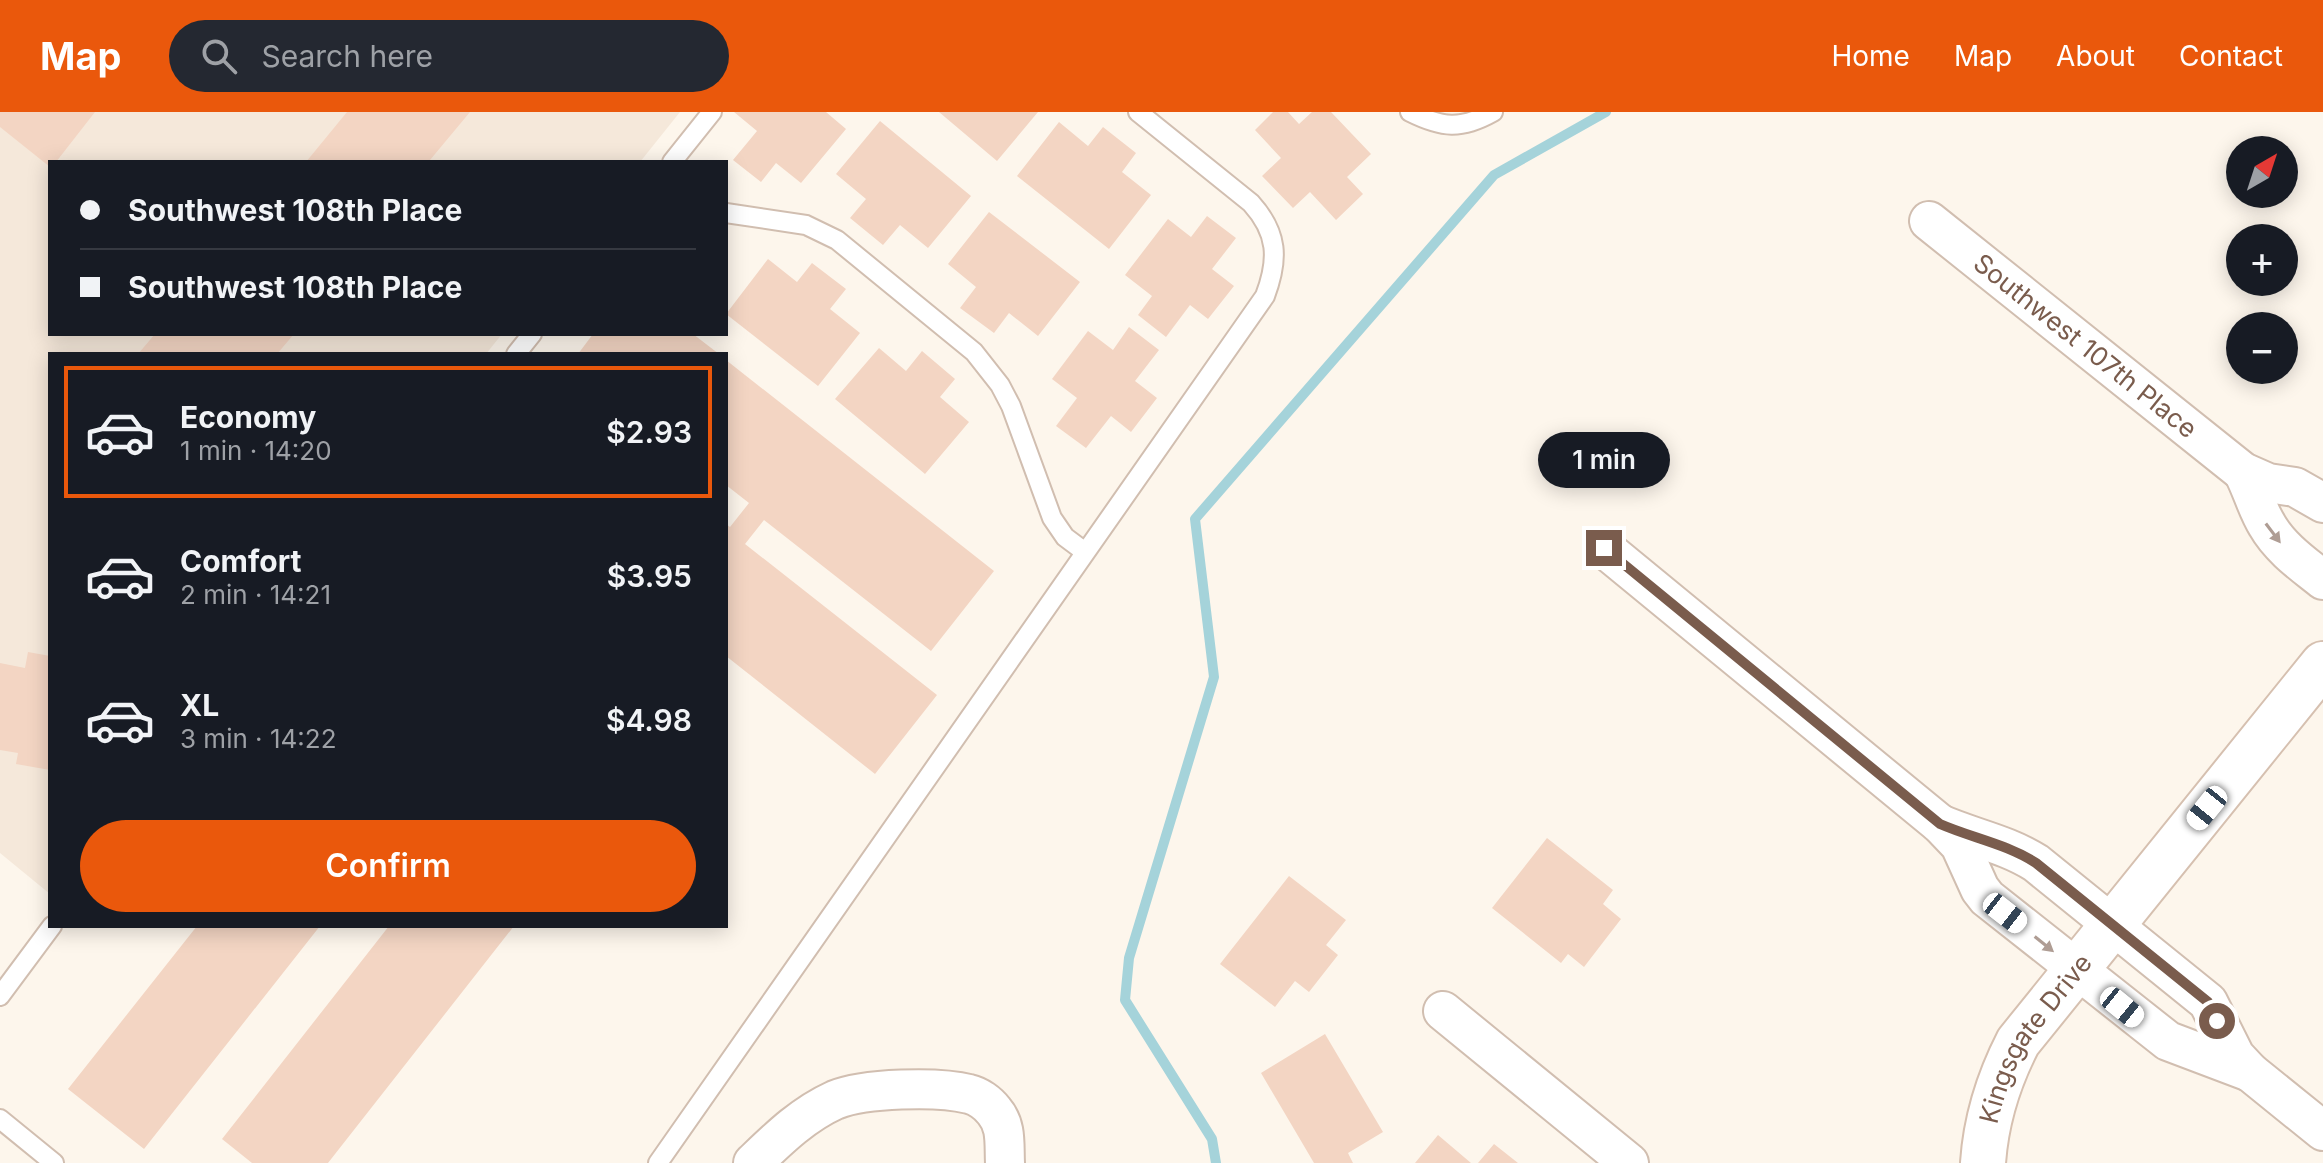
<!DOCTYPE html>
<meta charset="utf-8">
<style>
body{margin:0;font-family:Inter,sans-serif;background:#242831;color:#f1f3f6;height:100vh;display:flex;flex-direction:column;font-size:30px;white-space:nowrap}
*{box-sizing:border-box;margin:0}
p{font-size:26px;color:#9ea1a6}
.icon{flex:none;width:44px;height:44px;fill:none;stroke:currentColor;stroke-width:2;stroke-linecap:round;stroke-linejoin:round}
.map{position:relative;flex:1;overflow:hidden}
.details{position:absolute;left:48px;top:240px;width:680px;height:576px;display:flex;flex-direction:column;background:#171b24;border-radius:0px;box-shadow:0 4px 20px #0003}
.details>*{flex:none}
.guide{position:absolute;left:48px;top:48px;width:680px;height:176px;border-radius:0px;box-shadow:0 4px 20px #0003;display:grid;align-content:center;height:176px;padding:0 32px;background:#171b24}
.needle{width:52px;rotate:39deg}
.tools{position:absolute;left:2226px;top:24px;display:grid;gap:16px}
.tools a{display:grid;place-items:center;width:72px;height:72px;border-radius:50%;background:#171b24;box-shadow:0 4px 20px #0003;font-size:40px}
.end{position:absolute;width:36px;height:36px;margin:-18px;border:10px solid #7a5c4d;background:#fff;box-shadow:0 0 0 4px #fff}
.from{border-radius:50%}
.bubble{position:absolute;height:56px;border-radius:28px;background:#171b24;box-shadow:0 4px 20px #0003;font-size:26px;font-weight:600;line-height:56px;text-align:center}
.car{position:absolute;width:24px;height:48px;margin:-24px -12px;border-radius:10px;box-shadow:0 0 6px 2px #0007;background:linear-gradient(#fff 24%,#345 0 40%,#fff 0 76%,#345 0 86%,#fff 0)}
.guide b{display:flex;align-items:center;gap:28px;height:76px;font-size:30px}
.guide b+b{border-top:2px solid #363941}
.guide i{width:20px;height:20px;background:#f1f3f6}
ul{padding:14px 0 0;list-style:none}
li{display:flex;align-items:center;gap:24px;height:132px;margin:0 16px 12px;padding:0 16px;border:4px solid transparent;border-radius:0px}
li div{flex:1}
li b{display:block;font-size:30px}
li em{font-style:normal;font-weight:600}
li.current{border-color:#ea580c}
li>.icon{width:72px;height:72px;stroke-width:1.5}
.action{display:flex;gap:16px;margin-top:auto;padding:16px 32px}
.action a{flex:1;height:92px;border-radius:48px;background:#ea580c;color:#fff;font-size:32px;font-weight:600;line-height:92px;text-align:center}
header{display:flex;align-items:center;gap:48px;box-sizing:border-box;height:112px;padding:0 40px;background:#ea580c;color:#fff}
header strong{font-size:38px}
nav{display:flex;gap:44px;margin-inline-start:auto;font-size:28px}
.search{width:560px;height:72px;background:#242831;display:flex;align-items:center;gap:20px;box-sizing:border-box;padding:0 28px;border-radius:44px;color:#9ea1a6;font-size:30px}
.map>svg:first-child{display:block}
.residential{fill:#f5e8da}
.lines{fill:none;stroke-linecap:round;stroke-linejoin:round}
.stream{stroke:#a5d3da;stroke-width:10}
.building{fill:#f3d5c3}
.lane-casing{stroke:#d1beb0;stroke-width:22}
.street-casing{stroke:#d1beb0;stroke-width:42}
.secondary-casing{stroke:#d6c0b0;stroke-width:48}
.lane{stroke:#fff;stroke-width:18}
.street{stroke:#fff;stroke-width:38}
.secondary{stroke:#fff;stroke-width:44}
.oneway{fill:#af9d94}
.route{stroke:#7a5c4d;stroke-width:10}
.labels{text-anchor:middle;stroke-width:6;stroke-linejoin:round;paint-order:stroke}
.street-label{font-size:26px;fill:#7a5c4d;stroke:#fffaf3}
</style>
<header>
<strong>Map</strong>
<div class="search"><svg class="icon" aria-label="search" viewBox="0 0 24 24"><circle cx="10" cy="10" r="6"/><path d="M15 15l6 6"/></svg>Search here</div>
<nav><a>Home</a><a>Map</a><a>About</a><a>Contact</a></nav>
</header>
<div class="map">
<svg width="2323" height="1051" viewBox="0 0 2323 1051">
<rect width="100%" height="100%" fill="#fdf6ec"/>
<path class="residential" d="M0,0H680L640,50H50V222H502L486,242H50V782L0,741Z"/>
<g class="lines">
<path class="stream" d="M1216,1051L1212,1027L1125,888L1129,846L1214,565L1195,407L1494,63L1606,0"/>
</g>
<path class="building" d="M0,0H95L56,50H50V55L0,15Z
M347,0H470L430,48L432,50H306Z
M734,0H826L846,17L801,71L776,51L761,70L733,48L757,19Z
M939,0H1038L997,49Z
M1273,0H1288L1299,12L1312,0H1331L1371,42L1347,65L1363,82L1336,108L1310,80L1293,96L1262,64L1281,46L1255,18Z
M880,9L971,84L928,136L900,113L883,133L850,106L866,87L836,62Z
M1059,10L1088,34L1103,15L1136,41L1122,60L1151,83L1109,137L1017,64Z
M989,100L1080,170L1038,224L1009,201L994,221L960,196L976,175L948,152Z
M1207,104L1236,126L1212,157L1234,174L1208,207L1190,193L1166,225L1138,203L1152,184L1125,163L1168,107L1191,125Z
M768,147L797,170L812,151L846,177L830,197L860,221L818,274L726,202Z
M1129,215L1159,238L1135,269L1157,286L1131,320L1111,304L1086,336L1056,314L1077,286L1052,267L1088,219L1113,238Z
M155,222H294L277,242H138Z
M593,222H693L719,242H578Z
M879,236L906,259L922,239L955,267L940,285L969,310L925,362L835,287Z
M726,248L994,459L931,539L764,408L745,432L937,583L875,662L726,544V412L730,415L749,391L726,373Z
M28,540L50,544V658L16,652L18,641L0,638V551L25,556Z
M1547,726L1613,778L1603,792L1621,807L1584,855L1568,842L1561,851L1492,796Z
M1289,764L1346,808L1326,833L1338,843L1309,880L1295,869L1275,895L1220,852Z
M197,814H320L144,1037L68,977Z
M389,814H514L328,1051H252L222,1027Z
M1325,922L1383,1020L1348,1041L1353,1051H1314L1261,961Z
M1438,1023L1471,1051H1415Z
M1494,1032L1518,1051H1478Z"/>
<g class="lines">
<g class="lane-casing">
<path id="lane" d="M1410,0C1442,16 1461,18 1493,0
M672,50L712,0
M726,101L806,113L837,128L974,240L1000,273L1011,294L1052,406L1065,425L1085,440
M516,242L532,222
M0,884L52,814
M0,1007L54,1051
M658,1051L1265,184C1279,147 1278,121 1251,91L1138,0"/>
</g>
<g class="street-casing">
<g id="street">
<path id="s1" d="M1929,109L2243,360L2268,371L2295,375L2323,391"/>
<path d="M2243,360C2252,377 2257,397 2267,413C2280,436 2303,452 2323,468"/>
<path d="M1604,436L1940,712L1960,733L1980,777L1987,786L2168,929L2250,960"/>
<path d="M1940,712C1972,726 2006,732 2036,751L2208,890L2235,944L2250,960L2323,1019"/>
<path d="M1443,899L1629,1051"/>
<path d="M753,1051C778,1027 802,1003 835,988C864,976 938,974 969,982C978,984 988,991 994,999C1007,1014 1004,1032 1005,1051"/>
</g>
</g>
<g class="secondary-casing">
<g id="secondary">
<path id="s2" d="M1983,1051C1986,1007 1998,969 2018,930L2323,552"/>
</g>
</g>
<use href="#lane" class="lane"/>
<use href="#street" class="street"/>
<use href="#secondary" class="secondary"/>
</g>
<defs><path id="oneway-solid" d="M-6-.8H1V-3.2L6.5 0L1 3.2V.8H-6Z" transform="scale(2)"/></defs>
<g class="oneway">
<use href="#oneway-solid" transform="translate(2273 421) rotate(53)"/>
<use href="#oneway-solid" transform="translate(2044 832) rotate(39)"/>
</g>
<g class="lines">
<path class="route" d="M1604,436L1940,712C1972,726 2007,732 2036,751L2208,890L2214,899L2217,909"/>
</g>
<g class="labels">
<g class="street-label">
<text dy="9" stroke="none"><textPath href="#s1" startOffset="200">Southwest 107th Place</textPath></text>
<text dy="9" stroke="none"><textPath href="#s2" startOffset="138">Kingsgate Drive</textPath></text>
</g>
</g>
</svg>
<div class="tools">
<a><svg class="needle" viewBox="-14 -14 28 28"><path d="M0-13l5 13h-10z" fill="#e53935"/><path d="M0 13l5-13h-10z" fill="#9ea1a6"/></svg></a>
<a>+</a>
<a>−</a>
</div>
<i class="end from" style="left:2217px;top:909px"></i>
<i class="end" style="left:1604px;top:436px"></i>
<div class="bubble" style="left:1538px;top:320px;width:132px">1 min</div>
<i class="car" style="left:2207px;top:696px;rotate:219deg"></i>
<i class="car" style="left:2005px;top:801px;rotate:128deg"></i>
<i class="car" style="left:2122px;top:895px;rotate:129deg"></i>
<div class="guide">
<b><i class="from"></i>Southwest 108th Place</b>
<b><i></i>Southwest 108th Place</b>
</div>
<section class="details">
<ul>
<li class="current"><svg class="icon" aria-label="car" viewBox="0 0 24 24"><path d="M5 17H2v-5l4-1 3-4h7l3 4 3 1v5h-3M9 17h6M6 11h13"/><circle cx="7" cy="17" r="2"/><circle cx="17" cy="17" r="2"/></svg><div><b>Economy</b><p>1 min · 14:20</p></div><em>$2.93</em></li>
<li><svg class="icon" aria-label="car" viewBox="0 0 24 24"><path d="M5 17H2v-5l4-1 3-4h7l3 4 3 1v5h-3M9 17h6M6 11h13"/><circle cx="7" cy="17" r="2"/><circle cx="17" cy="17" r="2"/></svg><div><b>Comfort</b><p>2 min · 14:21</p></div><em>$3.95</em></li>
<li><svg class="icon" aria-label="car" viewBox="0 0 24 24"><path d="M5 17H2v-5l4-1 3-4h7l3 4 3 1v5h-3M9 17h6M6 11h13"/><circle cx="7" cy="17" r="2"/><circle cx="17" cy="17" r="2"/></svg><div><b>XL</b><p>3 min · 14:22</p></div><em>$4.98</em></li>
</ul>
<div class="action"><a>Confirm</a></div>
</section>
</div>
